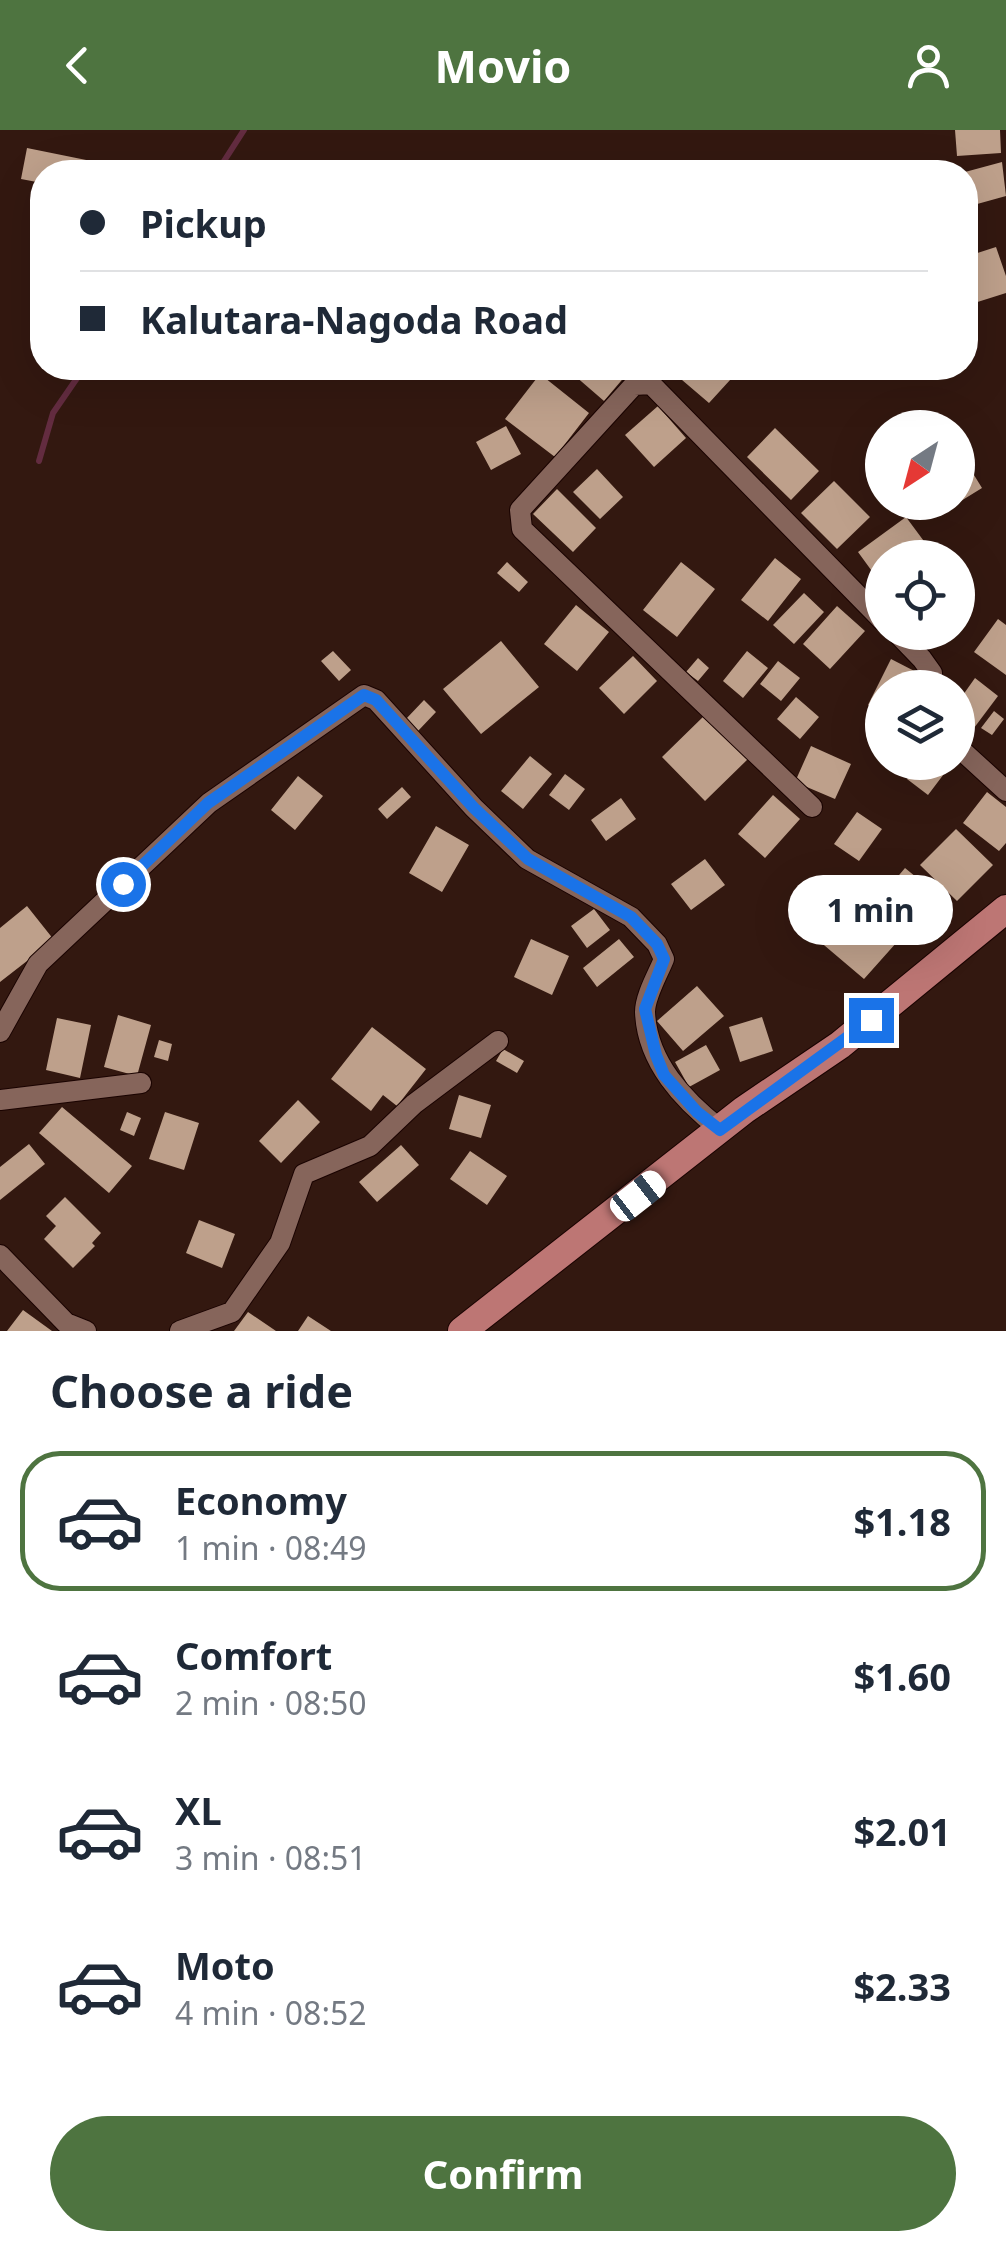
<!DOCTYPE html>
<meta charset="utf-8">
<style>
body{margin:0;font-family:"Noto Sans",sans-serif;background:#f6f6f7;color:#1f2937;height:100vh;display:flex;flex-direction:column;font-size:38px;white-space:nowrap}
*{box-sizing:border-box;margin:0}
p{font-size:32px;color:#747a83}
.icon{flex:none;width:55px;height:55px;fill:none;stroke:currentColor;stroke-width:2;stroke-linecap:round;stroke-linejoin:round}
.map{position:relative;height:1201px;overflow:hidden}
.side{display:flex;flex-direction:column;background:#fff;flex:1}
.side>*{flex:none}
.top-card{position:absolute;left:30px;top:30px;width:948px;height:220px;border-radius:40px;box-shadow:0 10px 40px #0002;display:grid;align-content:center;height:220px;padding:0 50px;background:#fff}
.needle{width:65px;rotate:216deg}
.controls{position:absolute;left:865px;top:280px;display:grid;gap:20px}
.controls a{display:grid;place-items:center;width:110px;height:110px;border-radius:50%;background:#fff;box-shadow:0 10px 40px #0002;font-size:50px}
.end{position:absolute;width:45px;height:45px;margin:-22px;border:12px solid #1a73e8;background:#fff;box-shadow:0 0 0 5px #fff}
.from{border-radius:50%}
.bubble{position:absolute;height:70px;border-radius:35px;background:#fff;box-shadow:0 10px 40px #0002;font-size:32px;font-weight:700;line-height:70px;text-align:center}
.car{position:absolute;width:30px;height:60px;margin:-30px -15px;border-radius:12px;box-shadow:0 0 8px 2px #0007;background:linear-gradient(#fff 24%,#345 0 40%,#fff 0 76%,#345 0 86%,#fff 0)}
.top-card b{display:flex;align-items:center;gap:35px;height:95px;font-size:38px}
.top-card b+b{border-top:2px solid #e0e1e3}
.top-card i{width:25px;height:25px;background:#1f2937}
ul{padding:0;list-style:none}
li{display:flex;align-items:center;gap:30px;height:140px;margin:0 20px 15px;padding:0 30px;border:5px solid transparent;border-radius:40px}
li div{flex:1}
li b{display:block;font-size:38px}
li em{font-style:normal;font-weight:700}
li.current{border-color:#4e7440}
li>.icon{width:90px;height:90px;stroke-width:1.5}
h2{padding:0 50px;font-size:45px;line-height:120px}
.button{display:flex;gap:20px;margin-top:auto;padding:20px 50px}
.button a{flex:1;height:115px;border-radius:60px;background:#4e7440;color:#fff;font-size:40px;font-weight:700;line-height:115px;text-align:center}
header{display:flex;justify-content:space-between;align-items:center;height:130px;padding:0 50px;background:#4e7440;color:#fff;font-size:45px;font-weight:700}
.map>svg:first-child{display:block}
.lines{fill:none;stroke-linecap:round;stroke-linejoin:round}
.stream{stroke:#632c40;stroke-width:6}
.building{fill:#bea08b}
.minor-casing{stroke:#1a0300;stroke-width:22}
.primary-casing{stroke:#1a0300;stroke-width:30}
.minor{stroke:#86655b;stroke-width:20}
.primary{stroke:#bd7674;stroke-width:28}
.route{stroke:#1a73e8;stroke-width:12}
</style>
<header><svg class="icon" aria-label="back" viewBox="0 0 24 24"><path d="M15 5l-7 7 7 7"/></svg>Movio<svg class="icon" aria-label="person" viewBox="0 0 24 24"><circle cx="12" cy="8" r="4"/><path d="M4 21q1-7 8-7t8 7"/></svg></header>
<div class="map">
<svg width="1006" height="1201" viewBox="0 0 1006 1201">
<rect width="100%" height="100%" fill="#331810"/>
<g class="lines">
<path class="stream" d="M217,42L244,0
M39,331L53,283L84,238"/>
</g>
<path class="building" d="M955,0H1000L1001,23L957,26Z
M27,18L101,33L99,42H42V53L21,49Z
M1002,32L1006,66L970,76L965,42Z
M996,117L1006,146V163L968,175L965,127Z
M568,238H632L604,271L567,239Z
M668,238H741L709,273Z
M540,244L589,283L555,327L505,289Z
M658,276L686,308L654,337L625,305Z
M506,296L521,324L491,340L476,312Z
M775,298L819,341L791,370L747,327Z
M958,319L982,358L948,379L944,372H958Z
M597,339L623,367L600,389L573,362Z
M834,351L870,387L837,419L801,383Z
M557,359L596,398L573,422L533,384Z
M906,387L929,418L917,428H882V455L858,422Z
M775,428L801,449L768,491L741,470Z
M507,432L528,452L519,462L497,443Z
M681,432L715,459L677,507L643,480Z
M804,463L824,482L794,514L773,495Z
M576,475L609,502L577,541L544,514Z
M837,476L865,501L830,539L803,514Z
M998,489L1006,495V545L974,522Z
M501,511L539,557L481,604L443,559Z
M333,521L351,540L339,551L321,531Z
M747,521L768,538L743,568L723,551Z
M633,526L657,551L624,584L599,558Z
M698,528L709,538L698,551L686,542Z
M891,529L926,547L921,558H882V583L868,575Z
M778,531L800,548L781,571L760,554Z
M975,548L998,566L971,602L958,592V572Z
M796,567L819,587L800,609L777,589Z
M424,570L436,582L418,601L406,589Z
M994,581L1004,589L992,605L981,598Z
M706,584L749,628L705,671L662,627Z
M811,616L851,634L835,669L795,652Z
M530,626L552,644L523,679L501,661Z
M919,632H953L928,665L907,649Z
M565,644L585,659L569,680L549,665Z
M298,646L323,666L295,700L271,680Z
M402,657L411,667L387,689L378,679Z
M987,662L1006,677V713L999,721L963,693Z
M773,665L800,689L765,728L738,704Z
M621,668L636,689L606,711L591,690Z
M857,682L882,699L859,731L834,714Z
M436,696L469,715L442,762L409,743Z
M956,699L993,735L957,771L920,735Z
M705,729L725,755L691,780L671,754Z
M905,738L938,765L908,802L874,775Z
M850,772L897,812L864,849L818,810Z
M27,776L54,810L0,852V798Z
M594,779L610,800L587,818L571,796Z
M531,809L569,826L552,865L514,847Z
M619,809L634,827L597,857L583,838Z
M697,856L724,886L683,921L657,891Z
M118,885L151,895L137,946L104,937Z
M762,887L773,921L740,932L729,897Z
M57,888L91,895L80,948L46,940Z
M372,897L426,939L397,976L383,965L371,981L331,949Z
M159,910L172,914L168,931L154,927Z
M706,915L720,940L689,957L675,932Z
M503,919L524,931L517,943L496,931Z
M459,965L491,975L481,1008L449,999Z
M298,970L320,992L281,1033L259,1011Z
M62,977L132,1036L109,1063L39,1003Z
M127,982L141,988L134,1006L120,1000Z
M165,982L199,993L184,1040L149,1029Z
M29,1014L45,1034L0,1070V1037Z
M401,1015L419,1035L377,1072L359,1052Z
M470,1021L507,1046L487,1075L450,1049Z
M65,1067L101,1103L92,1113L95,1116L73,1138L44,1109L56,1096L46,1086Z
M199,1090L235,1104L222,1138L186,1123Z
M23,1180L52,1201H7Z
M248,1182L276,1201H234Z
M308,1186L331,1201H298Z"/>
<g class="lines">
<g class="minor-casing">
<path id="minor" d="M896,502L922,529L932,543L929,558
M958,617L1006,661
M812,677L522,399L520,380L634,255L651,254L882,490
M0,902L38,834L209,673L364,565L376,570L474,678L527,729L631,787L657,814L664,829C658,844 645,866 645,882C647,932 683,970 720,999
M0,970L141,953
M0,1125L66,1193L86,1201
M180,1201L232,1182L280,1113L304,1044L370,1016L414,974L498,911"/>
</g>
<g class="primary-casing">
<path id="primary" d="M462,1201L744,980L840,915L1006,779"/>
</g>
<use href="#minor" class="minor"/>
<use href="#primary" class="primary"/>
</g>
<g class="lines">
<path class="route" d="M123,754L208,673L364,565L376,570L474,678L528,729L631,787L657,814L664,829L645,879L656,925L664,945L697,982L720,1000L871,890"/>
</g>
</svg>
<div class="controls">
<a><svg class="needle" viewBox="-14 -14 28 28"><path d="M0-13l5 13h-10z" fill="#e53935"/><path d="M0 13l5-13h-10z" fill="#747a83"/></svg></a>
<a><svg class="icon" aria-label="locate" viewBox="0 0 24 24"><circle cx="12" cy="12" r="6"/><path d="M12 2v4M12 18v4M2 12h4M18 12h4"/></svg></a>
<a><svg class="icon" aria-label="layers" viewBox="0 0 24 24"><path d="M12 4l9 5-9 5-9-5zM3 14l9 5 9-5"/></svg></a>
</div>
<i class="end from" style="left:123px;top:754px"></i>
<i class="end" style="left:871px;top:890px"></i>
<div class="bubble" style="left:788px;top:745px;width:165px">1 min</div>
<i class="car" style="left:638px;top:1066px;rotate:52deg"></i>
<div class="top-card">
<b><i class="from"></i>Pickup</b>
<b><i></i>Kalutara-Nagoda Road</b>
</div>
</div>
<section class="side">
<h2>Choose a ride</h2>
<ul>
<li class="current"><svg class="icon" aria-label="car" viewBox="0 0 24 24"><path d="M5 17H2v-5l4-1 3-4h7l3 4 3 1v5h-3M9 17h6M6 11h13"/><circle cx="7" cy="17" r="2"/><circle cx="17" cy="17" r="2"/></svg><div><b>Economy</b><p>1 min · 08:49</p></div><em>$1.18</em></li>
<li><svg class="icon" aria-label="car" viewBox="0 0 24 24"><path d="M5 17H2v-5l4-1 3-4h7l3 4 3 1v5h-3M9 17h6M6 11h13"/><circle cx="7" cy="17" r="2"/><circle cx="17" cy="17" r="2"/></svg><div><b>Comfort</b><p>2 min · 08:50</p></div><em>$1.60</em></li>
<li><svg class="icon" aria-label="car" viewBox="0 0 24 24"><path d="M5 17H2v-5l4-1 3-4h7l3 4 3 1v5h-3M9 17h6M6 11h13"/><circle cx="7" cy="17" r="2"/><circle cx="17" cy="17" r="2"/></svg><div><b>XL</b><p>3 min · 08:51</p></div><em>$2.01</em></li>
<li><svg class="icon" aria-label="car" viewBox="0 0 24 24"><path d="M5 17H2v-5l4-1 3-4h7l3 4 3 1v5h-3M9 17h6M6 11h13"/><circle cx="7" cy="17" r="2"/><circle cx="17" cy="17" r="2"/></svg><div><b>Moto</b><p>4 min · 08:52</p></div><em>$2.33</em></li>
</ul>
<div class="button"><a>Confirm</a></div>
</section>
